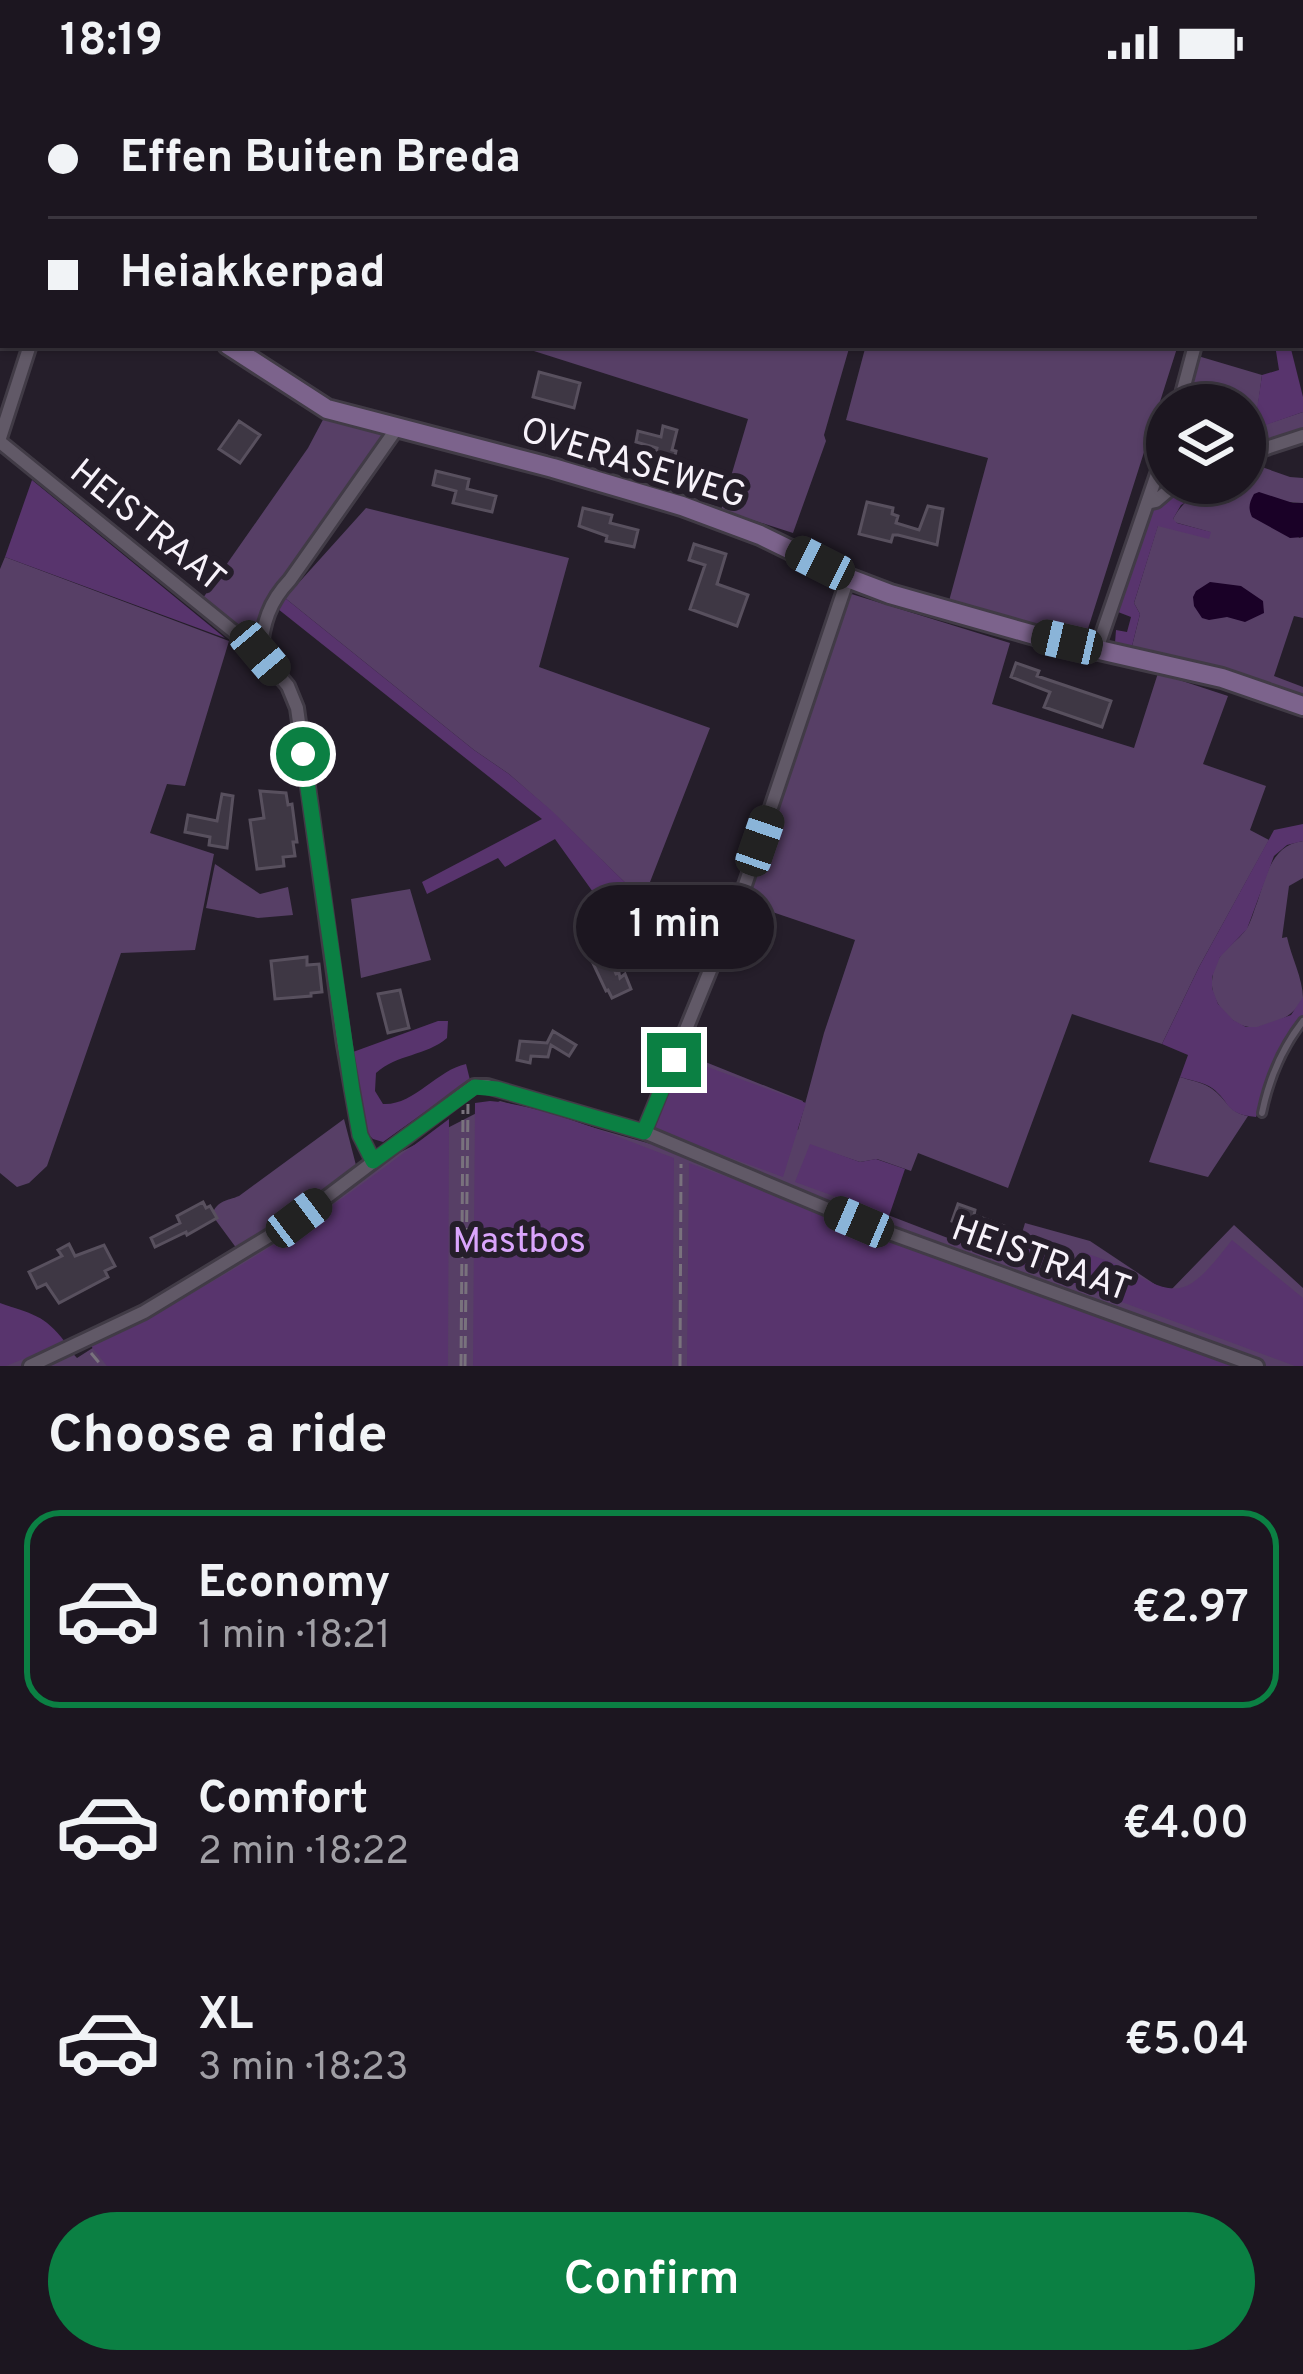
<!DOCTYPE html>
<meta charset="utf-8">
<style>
body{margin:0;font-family:Overpass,sans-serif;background:#29232d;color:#f1f3f6;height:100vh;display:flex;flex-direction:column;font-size:45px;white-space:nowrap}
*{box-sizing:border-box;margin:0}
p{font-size:39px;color:#a09fa5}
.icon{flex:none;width:66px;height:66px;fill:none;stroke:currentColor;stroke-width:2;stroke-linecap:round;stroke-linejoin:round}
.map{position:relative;height:1282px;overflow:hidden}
.drawer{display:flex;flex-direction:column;background:#1c1620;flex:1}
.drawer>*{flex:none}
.guide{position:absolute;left:0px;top:0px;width:1305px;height:264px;box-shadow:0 3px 9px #0004,0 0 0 3px #3a353e;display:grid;align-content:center;height:264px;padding:0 48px;background:#1c1620}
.controls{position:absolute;left:1146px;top:300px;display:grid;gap:24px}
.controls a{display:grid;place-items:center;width:120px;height:120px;border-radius:50%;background:#1c1620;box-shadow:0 3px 9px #0004,0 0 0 3px #3a353e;font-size:60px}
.end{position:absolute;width:54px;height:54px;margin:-27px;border:15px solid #0b8043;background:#fff;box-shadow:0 0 0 6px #fff}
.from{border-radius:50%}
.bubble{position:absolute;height:84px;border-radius:42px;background:#1c1620;box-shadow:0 3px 9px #0004,0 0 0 3px #3a353e;font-size:39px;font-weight:600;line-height:84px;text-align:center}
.car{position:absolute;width:36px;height:72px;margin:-36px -18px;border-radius:15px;box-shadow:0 0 9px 3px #0007;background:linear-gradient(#222 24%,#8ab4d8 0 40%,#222 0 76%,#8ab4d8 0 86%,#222 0)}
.guide b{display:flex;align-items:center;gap:42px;height:114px;font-size:45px}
.guide b+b{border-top:3px solid #3a353e}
.guide i{width:30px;height:30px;background:#f1f3f6}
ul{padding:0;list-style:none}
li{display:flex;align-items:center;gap:36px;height:198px;margin:0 24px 18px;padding:0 24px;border:6px solid transparent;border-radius:36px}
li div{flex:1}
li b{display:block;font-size:45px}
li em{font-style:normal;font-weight:600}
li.active{border-color:#0b8043}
li>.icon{width:108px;height:108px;stroke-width:1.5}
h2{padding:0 48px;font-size:54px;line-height:144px}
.cta{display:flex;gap:24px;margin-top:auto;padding:24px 48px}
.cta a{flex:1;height:138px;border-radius:72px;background:#0b8043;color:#fff;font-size:48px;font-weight:600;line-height:138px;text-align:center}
.status{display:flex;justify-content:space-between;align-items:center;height:84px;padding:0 60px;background:#1c1620;direction:ltr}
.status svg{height:33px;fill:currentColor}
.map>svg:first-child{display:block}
.green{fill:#573f66}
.forest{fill:#58346d}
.water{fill:#1a0127}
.building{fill:#3e3744;stroke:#58505e;stroke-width:3}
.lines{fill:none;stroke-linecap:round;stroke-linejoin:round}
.lane-casing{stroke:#413b46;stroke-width:12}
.street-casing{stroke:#413b46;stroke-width:18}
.secondary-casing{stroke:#413b46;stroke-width:24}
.path{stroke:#79727d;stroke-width:3;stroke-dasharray:12 6;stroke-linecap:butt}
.lane{stroke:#615967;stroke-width:6}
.street{stroke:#615967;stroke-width:12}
.secondary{stroke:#7c638c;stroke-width:18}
.route{stroke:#0b8043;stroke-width:15}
.labels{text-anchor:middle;stroke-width:12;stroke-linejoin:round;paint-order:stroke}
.street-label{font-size:36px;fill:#f7f2fa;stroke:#251e2a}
.park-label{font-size:36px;fill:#daa5fc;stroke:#251e2a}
</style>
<div class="status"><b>18:19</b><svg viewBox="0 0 49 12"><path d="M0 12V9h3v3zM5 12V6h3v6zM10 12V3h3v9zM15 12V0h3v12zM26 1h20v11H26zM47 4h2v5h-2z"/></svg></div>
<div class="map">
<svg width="1303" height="1282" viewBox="0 0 1303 1282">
<rect width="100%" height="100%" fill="#251e2a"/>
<path class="green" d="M515,261H850L824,351L826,357L793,449L721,426L748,335Z
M866,261H1178L1086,551L1027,538L949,517L988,374L846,336Z
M1198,272L1262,291L1255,344L1303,328V346L1245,363V321H1186Z
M326,330L386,348L262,526L257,563L203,514L308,364Z
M1259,382L1290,393L1303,394V419L1286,418L1299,454L1303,453V534L1294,532L1274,592L1303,603V613L1132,562L1140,530L1134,519L1158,441L1210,448L1174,438L1173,435C1187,408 1216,399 1245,399V392L1258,389Z
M366,424L569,474L539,583L710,644L643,816L552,728L509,690L474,666L285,514Z
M5,473L229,557L185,702L167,700L150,749L214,770L195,866L121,869L47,1082L29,1099L17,1103L0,1089V485Z
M845,508L1010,559L992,620L1134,664L1158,589L1228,612L1203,680L1266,702L1250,746L1269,756L1199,883L1162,960L1072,930L1008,1104L918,1069L911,1087L877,1075L860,1078L812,1062L867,1123L1013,1179L1025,1139L1090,1157L1168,1209L1234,1141L1303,1204V1282H0V1223L41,1235L77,1274L391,1073L500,1017L651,1060L678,967L803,1017L796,1044L798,1046L824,949L855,856L743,818Z
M1303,757V794L1289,802L1282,854L1287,853C1291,872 1303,895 1303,914C1297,931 1267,946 1249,943C1230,941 1210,916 1212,897C1214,867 1234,863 1247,844C1251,838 1254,826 1257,819C1266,793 1271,761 1303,757Z
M215,780L260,810L288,803L293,831L258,834L206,824Z
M410,805L431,876L361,894L351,815Z
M1180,993C1189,996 1201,998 1209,1003C1225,1012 1228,1029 1248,1032L1208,1093L1149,1078Z
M344,1035L357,1085L237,1165L212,1131C217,1116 227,1117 239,1112Z"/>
<path class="forest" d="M1275,261H1290L1303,313V328L1254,345L1262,291L1279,286Z
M32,396L225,554L5,473Z
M1185,399H1219L1181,421L1173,435L1177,439L1211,448L1209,455L1158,442L1134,519L1140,530L1132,562L1115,559L1116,546L1127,548L1131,533L1118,528L1150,428Z
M285,514L474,666L509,690L552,727L643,816L608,829L555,755L505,783L498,774L427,810L422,798L542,735L278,525Z
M1303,740V757L1287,761L1274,772L1247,845L1220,873L1212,893V904L1218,920L1233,936L1246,943H1257L1291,931L1303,913V939L1272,991L1256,1033C1224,1030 1231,1018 1212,1004C1204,998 1189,996 1180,993L1188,971L1162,960L1199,883L1274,746Z
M438,937H448L447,954C426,972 397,970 376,989L375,1007L383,1020C413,1022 437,986 466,980L471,1000L436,1020L383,1058L373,1055L368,1050L353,968Z
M683,974L806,1019L783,1093L654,1046Z
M490,1017C548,1022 618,1054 674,1074L672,1282H473L475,1019Z
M449,1035L448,1282H107L91,1262C171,1222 249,1180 323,1128C366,1098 407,1066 449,1035Z
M810,1060L860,1078L876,1075L905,1085L889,1132L795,1098Z
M689,1079L1241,1282H687Z
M1023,1151L1070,1166L1062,1196L1015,1179Z
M1232,1156L1303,1214V1282H1295L1073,1200L1083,1168C1095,1173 1108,1176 1120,1182C1142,1192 1168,1215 1192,1199C1208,1188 1220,1171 1232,1156Z
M0,1219C31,1230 44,1230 65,1258L6,1282H0Z"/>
<path class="water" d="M1259,408L1293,419H1303V453L1290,454L1252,433C1248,424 1249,419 1254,410Z
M1210,498L1241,502L1263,517L1264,529L1245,538L1227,533L1209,536L1202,534L1194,522L1193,513L1196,507Z"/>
<path class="building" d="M539,288L580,299L574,324L533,313Z
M239,337L260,351L240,379L219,365Z
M663,342L677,346L672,366L676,367L673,380L654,376L657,364L636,358L638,347L661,353Z
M436,387L469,395L467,405L496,412L492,428L453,419L456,407L433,401Z
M867,418L893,424L892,430L898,432L896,439L919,446L928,422L943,425L937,461L898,451H893L891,458L859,450Z
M583,424L612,431L610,439L638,446L634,463L606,457L607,452L579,442Z
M694,460L726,470L717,500L748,511L737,542L690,525L705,481L689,476Z
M1016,579L1039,587L1037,592L1111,617L1102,643L1044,623L1050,608L1011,593Z
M260,707L286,709L288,721L292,720L297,758H293L295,772L283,773L284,782L257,785L250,736L264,734Z
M222,710L233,712L227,764L209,761L210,753L185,748L188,731L217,737Z
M606,865L616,890L619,889L620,894L625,890L631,905L612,914L608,906L606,907L590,873Z
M307,873V881L319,880L322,908L311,909V912L275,915L271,877Z
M400,906L409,944L388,949L378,910Z
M553,947L576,961L569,972L551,961L548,973L531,972L530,979L517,976L520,957L547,959Z
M203,1118L206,1124L210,1122L217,1134L187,1151L186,1148L155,1163L151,1154L180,1139L177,1132Z
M958,1120L975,1126L974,1131L1004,1142L996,1162L965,1150L968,1143L952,1137Z
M69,1160L75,1172L104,1161L115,1182L105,1187L108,1193L59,1219L46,1200L37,1204L29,1188L62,1172L58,1166Z"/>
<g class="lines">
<g class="lane-casing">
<path id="lane" d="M1262,1029C1269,995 1281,965 1303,937"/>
</g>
<g class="street-casing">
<path id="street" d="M1293,3L1295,0
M1179,321L1195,261
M0,354L30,261
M0,358L260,569L288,602L297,624L344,961L360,1051L373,1077
M1245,371L1303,352
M1147,419L1156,417L1177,399
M1097,565L1167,361
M260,569C263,539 269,518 290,496L397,344
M644,1048L745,801L848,494
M30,1282L144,1228L299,1134L463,1010L474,1002H487L644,1048L859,1138L1257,1282"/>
</g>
<g class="secondary-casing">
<path id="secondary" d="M0,156L3,157
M228,261L327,325L553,384L682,422L760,451L848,494L890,510L1038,552L1222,594L1303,622"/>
</g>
<path class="path" d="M91,1269L102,1282
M461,1282L463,1026
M465,1282L468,1020
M680,1282L681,1080"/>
<use href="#lane" class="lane"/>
<use href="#street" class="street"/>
<use href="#secondary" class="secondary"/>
</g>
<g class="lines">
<path class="route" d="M303,670L352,1006L360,1051L373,1077L475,1003L497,1005L644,1048L674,976"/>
</g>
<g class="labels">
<g class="street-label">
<text transform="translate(634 377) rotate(17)" y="13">OVERASEWEG</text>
<text transform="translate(149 440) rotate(39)" y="13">HEISTRAAT</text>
<text transform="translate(1042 1173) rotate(20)" y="13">HEISTRAAT</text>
</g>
<g class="park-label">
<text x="519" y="1168">Mastbos</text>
</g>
</g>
</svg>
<div class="controls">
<a><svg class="icon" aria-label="layers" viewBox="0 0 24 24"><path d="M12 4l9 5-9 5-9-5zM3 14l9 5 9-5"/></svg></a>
</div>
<i class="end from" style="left:303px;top:670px"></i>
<i class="end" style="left:674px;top:976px"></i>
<div class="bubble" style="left:576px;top:801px;width:198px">1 min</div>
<i class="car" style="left:820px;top:479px;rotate:297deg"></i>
<i class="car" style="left:1067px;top:558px;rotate:283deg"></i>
<i class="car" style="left:260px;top:569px;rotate:140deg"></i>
<i class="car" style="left:760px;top:757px;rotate:19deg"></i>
<i class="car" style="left:299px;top:1134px;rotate:53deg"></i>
<i class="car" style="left:859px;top:1138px;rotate:293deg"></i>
<div class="guide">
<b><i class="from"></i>Effen Buiten Breda</b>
<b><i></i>Heiakkerpad</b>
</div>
</div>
<section class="drawer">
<h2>Choose a ride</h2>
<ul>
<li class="active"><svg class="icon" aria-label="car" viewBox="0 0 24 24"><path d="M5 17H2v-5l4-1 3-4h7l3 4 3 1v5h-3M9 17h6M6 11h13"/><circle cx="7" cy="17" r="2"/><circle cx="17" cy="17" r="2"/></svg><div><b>Economy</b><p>1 min · 18:21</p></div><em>€2.97</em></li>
<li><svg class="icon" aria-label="car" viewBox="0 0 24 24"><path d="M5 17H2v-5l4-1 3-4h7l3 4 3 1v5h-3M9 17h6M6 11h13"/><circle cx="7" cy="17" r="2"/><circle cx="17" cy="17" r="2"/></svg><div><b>Comfort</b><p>2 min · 18:22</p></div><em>€4.00</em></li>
<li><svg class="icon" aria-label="car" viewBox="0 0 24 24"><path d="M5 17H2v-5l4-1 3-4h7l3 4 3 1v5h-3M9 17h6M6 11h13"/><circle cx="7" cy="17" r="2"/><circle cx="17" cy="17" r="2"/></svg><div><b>XL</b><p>3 min · 18:23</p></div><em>€5.04</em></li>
</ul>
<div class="cta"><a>Confirm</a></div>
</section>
